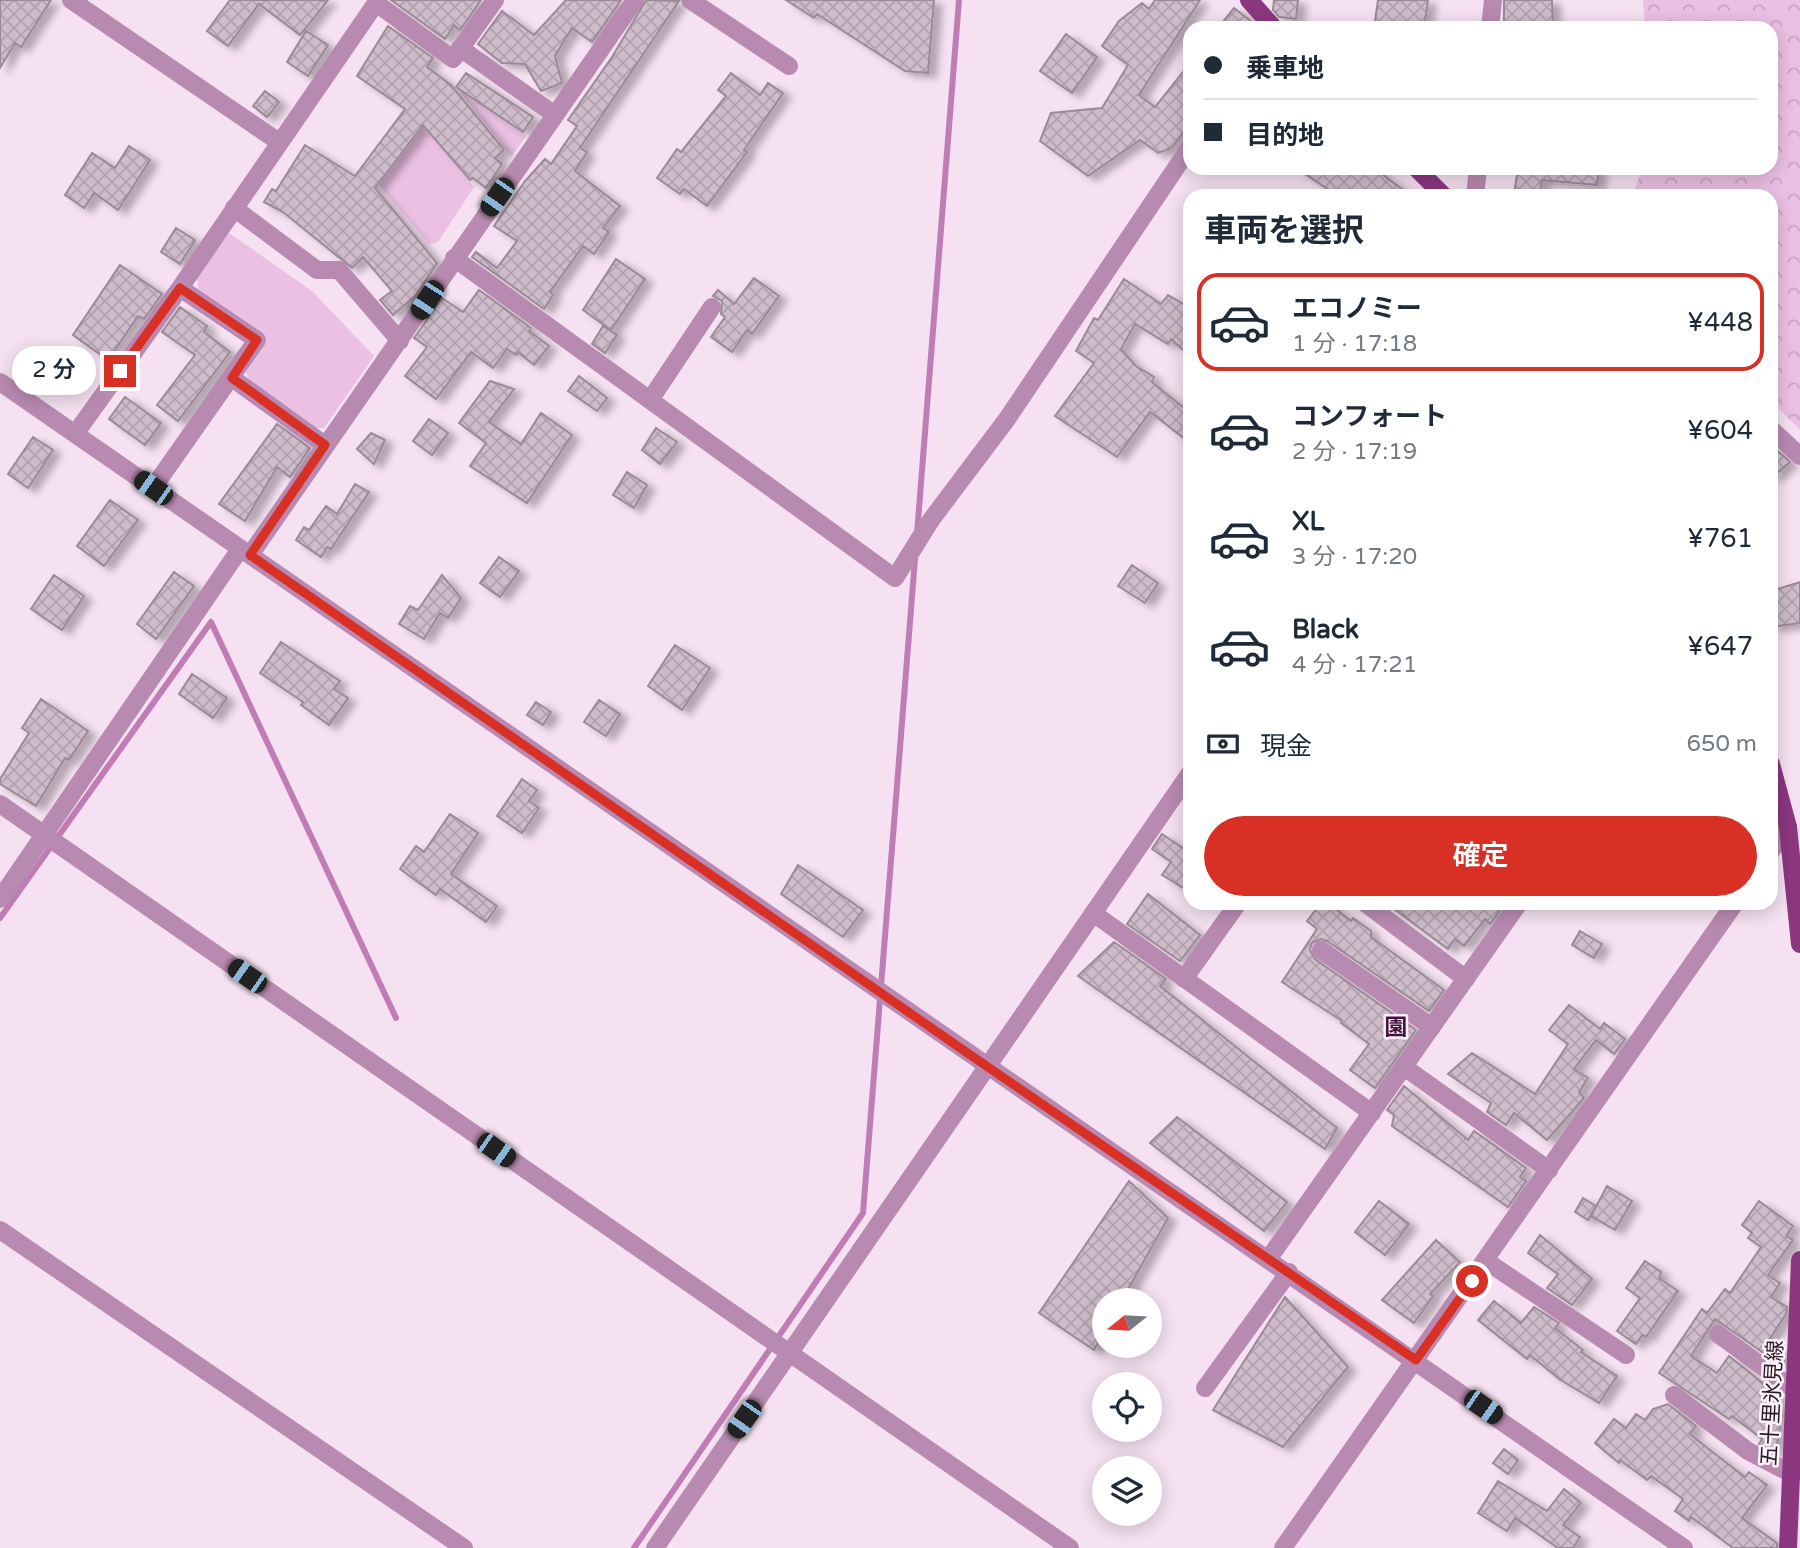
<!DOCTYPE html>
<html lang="ja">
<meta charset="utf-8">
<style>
body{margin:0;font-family:"Varela Round","Noto Sans JP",sans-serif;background:#f6f6f7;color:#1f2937;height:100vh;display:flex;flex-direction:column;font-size:26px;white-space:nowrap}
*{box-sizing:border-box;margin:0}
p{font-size:23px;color:#747a83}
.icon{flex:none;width:38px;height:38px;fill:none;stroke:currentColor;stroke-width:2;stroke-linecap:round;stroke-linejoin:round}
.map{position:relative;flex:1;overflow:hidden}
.drawer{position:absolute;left:1183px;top:189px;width:595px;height:721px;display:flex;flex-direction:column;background:#fff;border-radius:21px;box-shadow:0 4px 18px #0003}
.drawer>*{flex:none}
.banner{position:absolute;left:1183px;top:21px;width:595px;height:154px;border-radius:21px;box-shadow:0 4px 18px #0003;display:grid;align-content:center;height:154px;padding:0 21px;background:#fff}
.needle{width:46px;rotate:252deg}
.buttons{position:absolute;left:1092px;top:1288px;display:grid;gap:14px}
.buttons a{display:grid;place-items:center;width:70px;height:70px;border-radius:50%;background:#fff;box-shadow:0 4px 18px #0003;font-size:35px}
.end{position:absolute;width:32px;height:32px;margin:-16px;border:9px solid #d93025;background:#fff;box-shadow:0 0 0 4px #fff}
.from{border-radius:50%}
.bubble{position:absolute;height:49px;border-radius:24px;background:#fff;box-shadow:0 4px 18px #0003;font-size:23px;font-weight:600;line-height:49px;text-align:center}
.car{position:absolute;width:21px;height:42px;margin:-21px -10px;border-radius:9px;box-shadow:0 0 5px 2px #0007;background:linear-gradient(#222 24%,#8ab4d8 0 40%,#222 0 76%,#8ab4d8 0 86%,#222 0)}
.banner b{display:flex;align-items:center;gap:24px;height:66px;font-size:26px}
.banner b+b{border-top:2px solid #e0e1e3}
.banner i{width:18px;height:18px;background:#1f2937}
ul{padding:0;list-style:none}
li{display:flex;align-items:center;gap:21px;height:98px;margin:0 14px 10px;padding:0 7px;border:4px solid transparent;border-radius:21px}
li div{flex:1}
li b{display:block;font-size:26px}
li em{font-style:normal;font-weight:600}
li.selected{border-color:#d93025}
li>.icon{width:63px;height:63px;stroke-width:1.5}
h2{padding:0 21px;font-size:32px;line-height:84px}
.pay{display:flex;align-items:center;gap:18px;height:77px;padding:0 21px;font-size:26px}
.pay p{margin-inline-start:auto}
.button{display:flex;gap:14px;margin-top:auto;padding:14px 21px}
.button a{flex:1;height:80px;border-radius:42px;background:#d93025;color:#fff;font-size:28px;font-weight:600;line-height:80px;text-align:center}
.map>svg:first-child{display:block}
.green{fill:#ebc0e3}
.forest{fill:url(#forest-crowns)}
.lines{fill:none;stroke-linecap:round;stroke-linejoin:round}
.stream{stroke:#c07db5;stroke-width:6}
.building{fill:url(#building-cross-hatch);stroke:#9b8998;stroke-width:2;filter:url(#shadow)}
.minor{stroke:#b98ab1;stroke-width:18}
.major{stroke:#8b3780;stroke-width:18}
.route{stroke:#d93025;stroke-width:9}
.labels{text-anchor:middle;stroke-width:5;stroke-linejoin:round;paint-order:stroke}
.street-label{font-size:21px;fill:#231c21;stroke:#fef1fb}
.neighbourhood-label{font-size:23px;font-weight:bold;fill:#45113f;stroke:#fef1fb}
</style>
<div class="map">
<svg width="1800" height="1548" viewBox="0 0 1800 1548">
<defs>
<pattern id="forest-crowns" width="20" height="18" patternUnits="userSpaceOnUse" patternTransform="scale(1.75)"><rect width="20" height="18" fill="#ebc0e3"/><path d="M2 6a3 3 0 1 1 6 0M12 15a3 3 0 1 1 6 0" fill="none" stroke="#c9a4c2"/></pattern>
<pattern id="building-cross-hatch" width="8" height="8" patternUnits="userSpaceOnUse" patternTransform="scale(1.75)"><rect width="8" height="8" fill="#cfbccb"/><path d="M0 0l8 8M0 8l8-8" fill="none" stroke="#b1a1ae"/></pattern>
<filter id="shadow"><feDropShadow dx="8" dy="4.5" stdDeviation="3.5" flood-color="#0004"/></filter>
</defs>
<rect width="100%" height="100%" fill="#f5e1f1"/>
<path class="green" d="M456,87L526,136L511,157Z
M423,125L474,187L438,242L429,244L378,184Z
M229,233L312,291L374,356L324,428H315L249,381L246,372L267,341L199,292L197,278Z"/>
<path class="forest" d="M1643,0H1800V430L1771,401V196H1632L1643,168H1771V28H1645Z"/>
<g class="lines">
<path class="stream" d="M917,534L959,0
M0,918L211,622L396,1018
M634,1548L863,1213L915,559"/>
</g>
<path class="building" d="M0,0H51L21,47L15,43L0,68Z
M230,0H328L300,35L259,4L228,46L207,31Z
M391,0H481L460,30L454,25L445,39Z
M566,0H621L592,42L572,28L555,56L562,83L541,91L525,64L502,63L478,44L502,11L534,35Z
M646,0L679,1L580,148L587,152L575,171L620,206L603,228L609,232L594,254L583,246L550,292L553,295L544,309L472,257L476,252L497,268L517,241L494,226L525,181L545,159L551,164L577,126L568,120L612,57Z
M786,0H934L928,73L905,71L817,14L814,18Z
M1155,0H1200L1139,95L1155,107L1190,63V123L1172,148L1158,153L1140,140L1088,176L1040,141L1051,113L1102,108L1128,65L1102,46L1119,21L1142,3L1149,9Z
M1274,0H1298L1296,19L1279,17L1273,10Z
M1378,0H1428L1424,28H1374Z
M1504,0H1552L1553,28H1504Z
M1234,8L1256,25L1259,28H1218Z
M388,26L433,58L427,67L451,85L504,150L495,158L502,164L486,188L473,178L470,180L423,125L375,188L437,263L416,295L393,315L380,300L392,291L363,257L352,268L283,212L264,202L272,189L276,191L305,145L355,176L405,109L357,76Z
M306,31L328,45L308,76L287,62Z
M1066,34L1097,57L1072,93L1040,71Z
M466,73L533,117L523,132L456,87Z
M731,73L760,95L768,83L783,93L744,150L747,152L707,206L684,189L680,194L657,178L677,149L681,152L726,96L718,90Z
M265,91L279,102L267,117L253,106Z
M129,146L150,160L118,210L94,193L84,208L65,195L92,153L115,168Z
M1296,168H1374L1411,196H1338Z
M1518,168H1599L1597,185L1542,180L1539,196L1514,194Z
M176,228L195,240L180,264L161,252Z
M616,259L645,279L611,330L583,310Z
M120,265L162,294L144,319L138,316L108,360L73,335Z
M754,278L779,296L752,334L747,330L732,352L711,337L725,317L721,314L722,301L713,296L718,290L734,304Z
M1124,279L1161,304L1168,295L1190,308V356L1171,339L1168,344L1135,324L1121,349L1136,366L1154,377L1152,382L1190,413V443L1150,412L1117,457L1055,416L1094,363L1076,351L1094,318L1098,320Z
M479,290L531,328L529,331L549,346L534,365L518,352L516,355L507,349L493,368L471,352L436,399L405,376L427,347L414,338L442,298L463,312Z
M180,307L207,326L204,332L230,352L178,421L157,405L195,355L162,332Z
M603,326L617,335L605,353L592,344Z
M579,376L607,398L597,411L568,391Z
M490,381L514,389L489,422L521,444L541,413L572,435L527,503L470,466L486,443L459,423Z
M125,397L161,423L145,445L109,419Z
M429,419L448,433L432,455L413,441Z
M277,424L310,448L290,477L277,467L245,521L219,504Z
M656,428L677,442L660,464L642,450Z
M371,433L385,440L374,464L357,449Z
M33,437L53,450L28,488L8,474Z
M1771,445L1790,462L1771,478Z
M627,472L647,485L634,508L613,495Z
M355,484L369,492L331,549L327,547L321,557L296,540L304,527L309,530L326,506L337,514Z
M110,500L138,520L104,566L77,546Z
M499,557L519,571L500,597L480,583Z
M1132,565L1158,583L1145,603L1118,586Z
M174,572L194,586L156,639L137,624Z
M54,575L84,596L62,630L31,609Z
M442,575L461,598L448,618L440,613L424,639L399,624L410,606L418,610Z
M1800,582V623L1771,627V591Z
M281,642L340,681L334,689L348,698L329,725L301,705L303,702L260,673Z
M675,645L710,668L682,710L648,686Z
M192,674L227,698L213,718L179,694Z
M41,699L88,731L69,760L65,758L36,806L0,784V779L29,733L22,728Z
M599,700L620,714L606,736L584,722Z
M536,702L551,712L543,725L527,715Z
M522,779L537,790L529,801L539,808L522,833L497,816Z
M450,814L478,833L451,874L497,906L486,922L440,889L436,895L400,869L416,846L424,852Z
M1162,834L1190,853V892L1162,875L1171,862L1152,849Z
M798,865L863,910L843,937L781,894Z
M1148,894L1200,935L1180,961L1127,924Z
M1321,903H1328L1351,921L1353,918L1371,931V937L1444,990L1429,1011L1327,941L1321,939L1312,943L1310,950L1315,959L1416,1030L1375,1088L1350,1070L1369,1044L1341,1023L1342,1021L1282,982L1317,929L1307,921Z
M1386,903H1505L1490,924L1485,919L1464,946L1455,939L1448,949Z
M1580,931L1602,944L1594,958L1572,945Z
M1114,942L1166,979L1160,986L1337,1128L1325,1149L1078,976Z
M1569,1005L1600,1029L1604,1023L1625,1039L1614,1054L1596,1040L1574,1069L1588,1078L1579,1092L1584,1098L1547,1140L1514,1113L1506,1125L1487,1112L1491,1103L1448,1074L1472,1053L1535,1094L1568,1044L1549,1030Z
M1404,1086L1468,1140L1474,1131L1526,1168L1520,1177L1526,1181L1508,1207L1392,1126L1394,1115L1387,1110Z
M1177,1117L1287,1202L1264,1231L1150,1143Z
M1129,1181L1168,1218L1122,1300H1104V1331L1094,1350L1039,1313Z
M1607,1186L1632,1201L1615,1230L1591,1216Z
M1583,1198L1596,1206L1588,1220L1575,1212Z
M1379,1201L1409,1224L1385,1255L1355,1232Z
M1759,1201L1793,1226L1786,1236L1793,1240L1768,1275L1780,1283L1771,1297L1787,1307L1786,1314L1769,1340L1785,1355L1784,1364L1782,1366L1715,1319L1691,1356L1717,1373L1729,1356L1780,1397L1782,1413L1776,1453L1759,1444L1762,1439L1732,1416L1729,1419L1659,1373L1702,1309L1707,1313L1725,1289L1730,1293L1761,1247L1748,1238L1752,1233L1742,1225Z
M1540,1235L1592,1279L1572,1305L1547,1288L1558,1274L1528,1253Z
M1436,1240L1460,1262L1430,1294L1433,1296L1414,1323L1382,1300Z
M1645,1261L1661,1272L1659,1278L1678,1291L1646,1337L1642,1335L1636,1344L1617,1331L1640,1298L1626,1288Z
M1285,1297L1348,1367L1283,1447L1213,1410Z
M1494,1301L1521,1323L1534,1307L1559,1323L1555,1328L1583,1350L1581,1352L1617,1376L1599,1403L1559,1379L1530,1355L1527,1359L1478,1320Z
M1668,1404L1696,1426L1690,1434L1706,1447L1745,1477L1749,1472L1767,1485L1742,1518L1777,1543V1548H1733L1691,1517L1689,1521L1675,1511L1683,1499L1651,1476L1647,1480L1620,1460L1619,1463L1595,1443L1614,1419L1626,1428L1636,1414L1645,1420L1653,1409Z
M1504,1449L1518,1460L1508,1474L1493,1463Z
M1498,1481L1547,1511L1564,1489L1581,1503L1563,1525L1580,1537L1573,1548H1558L1515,1518L1507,1531L1478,1513Z"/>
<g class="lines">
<path class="minor" d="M71,0L279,142
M690,0L789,66
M1490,28L1493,0
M460,48L555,115
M1475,196L1478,168
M234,208L317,270H339L400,341
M454,258L895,578L931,520L1007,419L1190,147
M232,378L325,445
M0,382L1684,1548
M650,400L712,307
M1771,429L1800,456
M75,434L180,288
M153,488L257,340L180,288L376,3L453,59L495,0
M250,555L635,0
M0,804L1070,1548
M1771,851L1788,827
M0,899L240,549
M1365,903L1466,979
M1093,913L1372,1113
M1321,950L1432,1027
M1184,979L1238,903
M1404,1067L1549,1170
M0,1230L464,1548
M1269,1258L1519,903
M1486,1261L1626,1355
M1718,1334L1796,1391
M1205,1388L1289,1272
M1674,1395L1748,1451L1792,1474
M655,1548L1190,773
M1283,1548L1735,903"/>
<path class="major" d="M1249,0L1274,28
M1416,168L1444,196
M1771,764L1788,827L1800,944
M1788,1548L1800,1260"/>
</g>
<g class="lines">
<path class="route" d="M120,371L180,288L257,340L232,378L325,445L250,555L966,1052L1416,1360L1472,1281"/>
</g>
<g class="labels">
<g class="street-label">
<text transform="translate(1772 1403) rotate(-87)" y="7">五十里氷見線</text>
</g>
<g class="neighbourhood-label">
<text x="1396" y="1035">園</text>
</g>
</g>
</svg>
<div class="buttons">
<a><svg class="needle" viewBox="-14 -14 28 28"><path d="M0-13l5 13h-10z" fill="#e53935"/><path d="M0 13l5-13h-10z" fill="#747a83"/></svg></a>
<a><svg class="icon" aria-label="locate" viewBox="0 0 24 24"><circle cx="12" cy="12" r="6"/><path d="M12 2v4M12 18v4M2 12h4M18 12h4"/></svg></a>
<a><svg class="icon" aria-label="layers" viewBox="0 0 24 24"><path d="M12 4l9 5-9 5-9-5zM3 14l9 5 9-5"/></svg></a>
</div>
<i class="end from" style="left:1472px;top:1281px"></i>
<i class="end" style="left:120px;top:371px"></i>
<div class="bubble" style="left:12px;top:346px;width:84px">2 分</div>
<i class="car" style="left:497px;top:197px;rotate:215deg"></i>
<i class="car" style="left:427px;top:300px;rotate:213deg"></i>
<i class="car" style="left:153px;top:488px;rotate:305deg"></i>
<i class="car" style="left:247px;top:976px;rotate:305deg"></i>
<i class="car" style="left:496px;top:1150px;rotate:125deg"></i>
<i class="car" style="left:1483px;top:1407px;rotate:125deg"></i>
<i class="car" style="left:744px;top:1419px;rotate:215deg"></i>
<div class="banner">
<b><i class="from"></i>乗車地</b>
<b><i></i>目的地</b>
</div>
<section class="drawer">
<h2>車両を選択</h2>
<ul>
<li class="selected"><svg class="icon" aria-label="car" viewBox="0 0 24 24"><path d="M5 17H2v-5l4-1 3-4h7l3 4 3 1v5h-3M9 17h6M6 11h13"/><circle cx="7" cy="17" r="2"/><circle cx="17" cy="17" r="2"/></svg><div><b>エコノミー</b><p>1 分 · 17:18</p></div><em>¥448</em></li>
<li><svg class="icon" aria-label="car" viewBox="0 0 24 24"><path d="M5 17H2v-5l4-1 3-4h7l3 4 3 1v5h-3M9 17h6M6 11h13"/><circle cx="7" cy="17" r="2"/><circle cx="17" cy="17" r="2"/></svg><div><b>コンフォート</b><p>2 分 · 17:19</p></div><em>¥604</em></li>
<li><svg class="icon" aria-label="car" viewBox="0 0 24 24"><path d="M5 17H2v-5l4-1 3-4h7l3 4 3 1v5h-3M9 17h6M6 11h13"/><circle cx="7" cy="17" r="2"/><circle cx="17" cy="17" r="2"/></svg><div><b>XL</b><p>3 分 · 17:20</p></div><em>¥761</em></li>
<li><svg class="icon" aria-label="car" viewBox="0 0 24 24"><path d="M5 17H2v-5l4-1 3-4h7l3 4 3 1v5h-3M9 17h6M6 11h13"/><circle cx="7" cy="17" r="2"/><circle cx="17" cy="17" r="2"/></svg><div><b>Black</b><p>4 分 · 17:21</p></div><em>¥647</em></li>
</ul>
<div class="pay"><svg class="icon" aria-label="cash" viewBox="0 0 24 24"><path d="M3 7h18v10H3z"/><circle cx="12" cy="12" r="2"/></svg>現金<p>650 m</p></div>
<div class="button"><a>確定</a></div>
</section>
</div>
